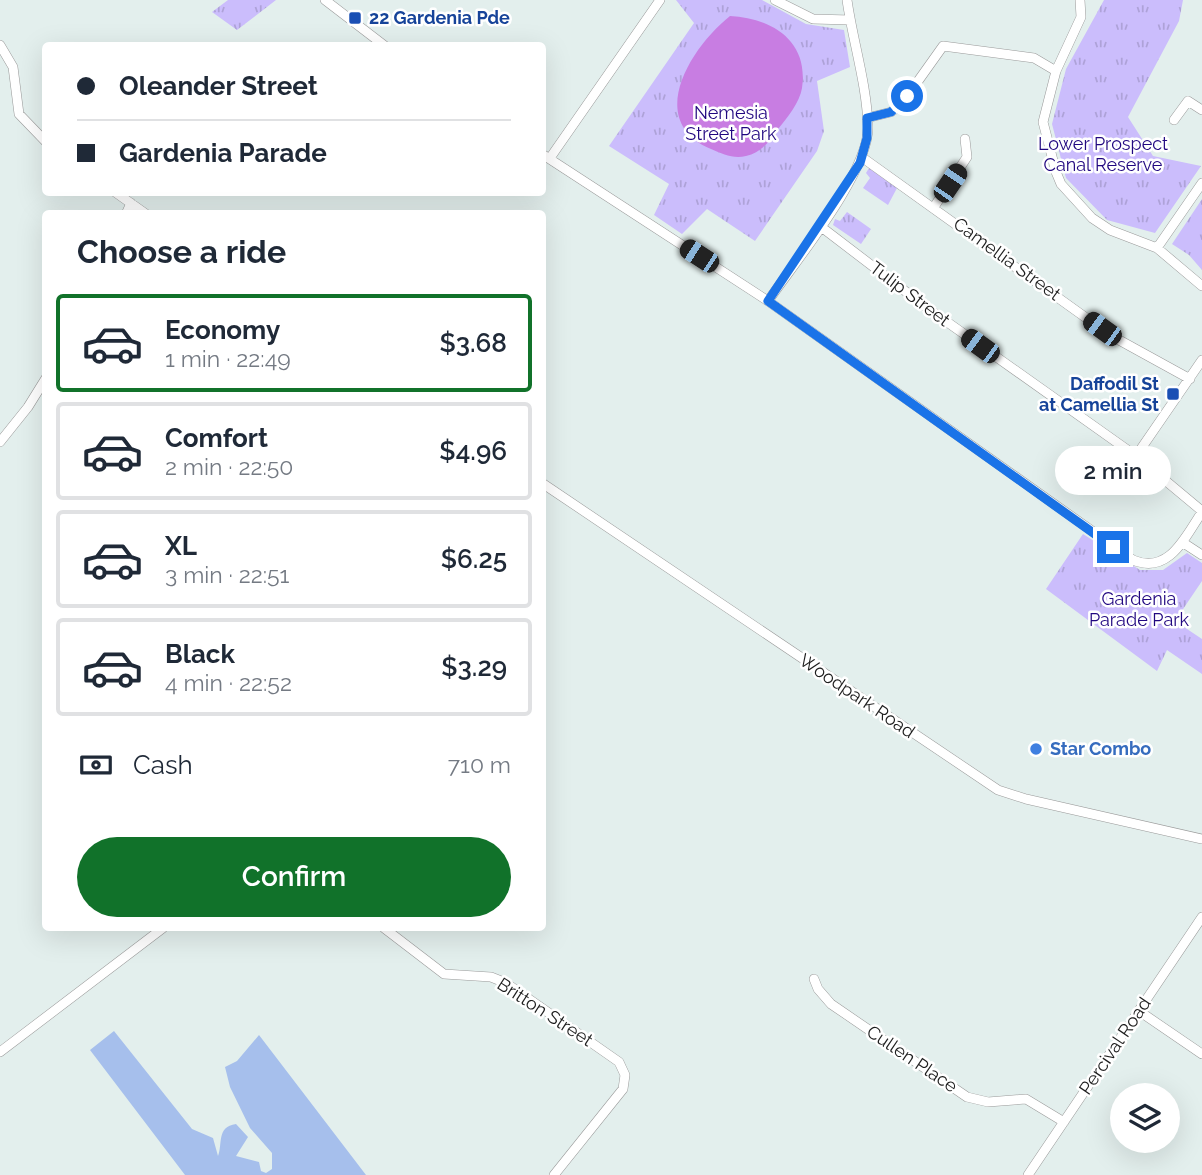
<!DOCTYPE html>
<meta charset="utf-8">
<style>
body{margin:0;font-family:Raleway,sans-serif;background:#f2f2f3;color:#1f2937;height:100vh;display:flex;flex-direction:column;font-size:26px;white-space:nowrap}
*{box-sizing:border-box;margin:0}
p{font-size:23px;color:#747a83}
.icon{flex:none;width:38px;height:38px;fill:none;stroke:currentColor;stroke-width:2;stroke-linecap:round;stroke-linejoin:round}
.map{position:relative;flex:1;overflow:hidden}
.drawer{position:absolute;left:42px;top:210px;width:504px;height:721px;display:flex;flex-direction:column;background:#fff;border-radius:7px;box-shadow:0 7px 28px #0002}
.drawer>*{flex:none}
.top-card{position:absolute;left:42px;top:42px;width:504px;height:154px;border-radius:7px;box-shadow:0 7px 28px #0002;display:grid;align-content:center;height:154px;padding:0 35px;background:#fff}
.controls{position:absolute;left:1110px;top:1083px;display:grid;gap:14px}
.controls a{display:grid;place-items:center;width:70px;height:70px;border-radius:50%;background:#fff;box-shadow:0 7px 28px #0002;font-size:35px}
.end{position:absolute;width:32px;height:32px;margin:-16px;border:9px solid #1a73e8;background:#fff;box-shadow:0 0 0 4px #fff}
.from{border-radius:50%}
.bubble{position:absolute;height:49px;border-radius:24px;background:#fff;box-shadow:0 7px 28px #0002;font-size:23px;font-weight:600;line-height:49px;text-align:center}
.car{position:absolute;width:21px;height:42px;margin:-21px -10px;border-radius:9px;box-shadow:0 0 5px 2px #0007;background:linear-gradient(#222 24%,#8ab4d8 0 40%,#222 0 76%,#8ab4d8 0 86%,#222 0)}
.top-card b{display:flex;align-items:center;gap:24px;height:66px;font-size:26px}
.top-card b+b{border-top:2px solid #e0e1e3}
.top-card i{width:18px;height:18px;background:#1f2937}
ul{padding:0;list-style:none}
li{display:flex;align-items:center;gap:21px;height:98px;margin:0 14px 10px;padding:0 21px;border:4px solid #e0e1e3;border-radius:7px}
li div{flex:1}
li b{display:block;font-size:26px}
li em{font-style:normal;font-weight:600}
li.on{border-color:#11722a}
li>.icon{width:63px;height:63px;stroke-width:1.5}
h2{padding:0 35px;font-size:32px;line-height:84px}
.pay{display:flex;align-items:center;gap:18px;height:77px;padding:0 35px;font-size:26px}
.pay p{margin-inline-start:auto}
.primary-button{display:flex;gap:14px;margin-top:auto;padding:14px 35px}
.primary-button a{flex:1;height:80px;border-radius:42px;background:#11722a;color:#fff;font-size:28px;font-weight:600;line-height:80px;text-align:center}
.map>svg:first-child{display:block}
.grass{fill:#a6bfec}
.park{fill:url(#park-tufts)}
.pitch{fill:#c87de2}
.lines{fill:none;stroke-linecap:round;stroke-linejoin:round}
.minor-casing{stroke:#9a9a9a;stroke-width:10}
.minor{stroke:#fff;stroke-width:9}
.route{stroke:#1a73e8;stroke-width:9}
.transit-dot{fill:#1a4fb4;stroke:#fff;stroke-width:2.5}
.shop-dot{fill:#3f7fe0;stroke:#fff;stroke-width:2.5}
.labels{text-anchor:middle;stroke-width:5;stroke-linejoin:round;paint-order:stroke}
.transit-label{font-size:18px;font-weight:bold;fill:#164399;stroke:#fff;text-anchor:start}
.park-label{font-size:18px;fill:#210780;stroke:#fff}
.street-label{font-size:18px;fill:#1d1d1d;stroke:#fff}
.shop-label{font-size:18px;font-weight:bold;fill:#366cbe;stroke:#fff;text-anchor:start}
</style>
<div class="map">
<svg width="1202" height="1175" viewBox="0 0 1202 1175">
<defs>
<pattern id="park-tufts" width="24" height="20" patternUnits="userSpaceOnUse" patternTransform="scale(1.75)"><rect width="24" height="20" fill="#cbbdfc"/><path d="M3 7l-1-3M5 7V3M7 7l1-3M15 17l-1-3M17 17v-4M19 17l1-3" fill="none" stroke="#aea2d8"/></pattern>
</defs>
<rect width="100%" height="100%" fill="#e3efed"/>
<path class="grass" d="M114,1031L192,1129L213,1138L218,1156C223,1144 216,1127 236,1124L248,1137L236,1156L259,1162L261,1171L266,1173L272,1169V1153L250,1128L230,1087L225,1067L237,1061L259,1035L366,1175H185L90,1050Z"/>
<path class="park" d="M228,0H276L237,30L212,12Z
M676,0H762L806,24L844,30L850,67L817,81L824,131L817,151L755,241L707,209L682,234L654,215L669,184L609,146L694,23Z
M1104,0H1183L1179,21L1128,117L1153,156L1201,166L1155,233L1107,220L1066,178L1052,124L1066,69Z
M869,168L897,188L888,205L863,188L870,178L866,173Z
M1202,199V270L1189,255L1172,244Z
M847,212L871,229L861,244L833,225L835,219L840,221Z
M1083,534L1140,570H1163L1187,553L1202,563V581L1175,621L1202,639V674L1167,650L1157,671L1046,589Z"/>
<path class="pitch" d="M730,16C771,18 809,40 802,88C800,102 787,118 778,129C770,141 762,152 746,156C733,159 723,154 711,149C644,121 691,47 730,16Z"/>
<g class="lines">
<g class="minor-casing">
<path id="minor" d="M325,0L385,46
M775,0L813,19L850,20
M1080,0L1081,17L1056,71L1043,122L1056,172L1061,184L1092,218L1110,230L1157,248L1202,286
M0,45L13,67L19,114L46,142
M867,118L891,112L901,105L943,46L1034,58L1056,71
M1174,120L1188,101L1202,110
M542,154L768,301L1133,560C1169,575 1185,537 1202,512
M550,158L660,0
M863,158L1110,335L1190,379
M115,192L146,214
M934,207L967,157L965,139
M126,214L131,203
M820,226L926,307L1136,456L1202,511
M1157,248L1202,183
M768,301C795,262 869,172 868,127C867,85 853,42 847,0
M0,442L28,407L46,378
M1136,456L1202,360
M542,483L998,790L1026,799L1202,839
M1182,542L1202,555
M384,928L444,974L491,977L506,983L619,1062L625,1075L623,1089L554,1175
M814,979L818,989L831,1004L967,1097L988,1102L1026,1099L1064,1122
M1139,1011L1202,1054
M0,1052L163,928
M1028,1175L1202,917"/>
</g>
<use href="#minor" class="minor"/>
</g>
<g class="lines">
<path class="route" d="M907,96L891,112L867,118V138L860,163L768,301L1113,547"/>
</g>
<g class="transit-dot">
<rect x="348" y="11" width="14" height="14" rx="3.5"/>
<rect x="1166" y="387" width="14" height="14" rx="3.5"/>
</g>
<circle class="shop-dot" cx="1036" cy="749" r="7"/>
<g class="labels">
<g class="transit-label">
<text x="369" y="24">22 Gardenia Pde</text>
<text x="1159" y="390" text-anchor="end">Daffodil St<tspan x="1159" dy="21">at Camellia St</tspan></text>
</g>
<g class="park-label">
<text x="731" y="119">Nemesia<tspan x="731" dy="21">Street Park</tspan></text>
<text x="1103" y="150">Lower Prospect<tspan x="1103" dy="21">Canal Reserve</tspan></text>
<text x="1139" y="605">Gardenia<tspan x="1139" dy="21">Parade Park</tspan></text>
</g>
<g class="street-label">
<text transform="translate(1007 259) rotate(36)" y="6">Camellia Street</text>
<text transform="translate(910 294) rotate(37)" y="6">Tulip Street</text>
<text transform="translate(857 696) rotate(34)" y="6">Woodpark Road</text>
<text transform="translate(545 1012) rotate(33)" y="6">Britton Street</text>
<text transform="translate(1115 1046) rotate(-56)" y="6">Percival Road</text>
<text transform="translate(912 1059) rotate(34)" y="6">Cullen Place</text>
</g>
<g class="shop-label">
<text x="1050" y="755">Star Combo</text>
</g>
</g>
</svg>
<div class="controls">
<a><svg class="icon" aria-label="layers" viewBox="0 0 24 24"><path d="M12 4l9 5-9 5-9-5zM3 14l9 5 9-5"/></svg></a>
</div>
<i class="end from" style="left:907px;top:96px"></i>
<i class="end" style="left:1113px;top:547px"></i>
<div class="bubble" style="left:1055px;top:446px;width:116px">2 min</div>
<i class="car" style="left:950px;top:183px;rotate:34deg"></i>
<i class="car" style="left:699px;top:256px;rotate:303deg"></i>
<i class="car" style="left:1102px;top:329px;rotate:306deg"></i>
<i class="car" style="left:980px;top:346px;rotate:306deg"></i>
<div class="top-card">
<b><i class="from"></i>Oleander Street</b>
<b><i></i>Gardenia Parade</b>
</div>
<section class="drawer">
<h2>Choose a ride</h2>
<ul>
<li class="on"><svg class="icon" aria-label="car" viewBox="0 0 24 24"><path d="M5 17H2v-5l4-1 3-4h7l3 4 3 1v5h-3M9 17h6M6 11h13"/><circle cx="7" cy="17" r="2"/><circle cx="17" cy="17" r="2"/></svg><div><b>Economy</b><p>1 min · 22:49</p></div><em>$3.68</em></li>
<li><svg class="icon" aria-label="car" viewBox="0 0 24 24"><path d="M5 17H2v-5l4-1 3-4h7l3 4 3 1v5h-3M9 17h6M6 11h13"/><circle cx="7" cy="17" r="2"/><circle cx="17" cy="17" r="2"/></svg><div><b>Comfort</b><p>2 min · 22:50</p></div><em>$4.96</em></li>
<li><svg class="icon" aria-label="car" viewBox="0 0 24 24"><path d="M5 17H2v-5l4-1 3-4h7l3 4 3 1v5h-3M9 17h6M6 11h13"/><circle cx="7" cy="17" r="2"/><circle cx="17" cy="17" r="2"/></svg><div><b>XL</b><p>3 min · 22:51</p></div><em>$6.25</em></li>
<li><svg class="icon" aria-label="car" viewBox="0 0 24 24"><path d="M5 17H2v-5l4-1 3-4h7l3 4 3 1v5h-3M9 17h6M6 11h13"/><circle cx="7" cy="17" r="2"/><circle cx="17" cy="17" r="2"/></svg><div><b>Black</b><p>4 min · 22:52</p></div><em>$3.29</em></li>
</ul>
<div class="pay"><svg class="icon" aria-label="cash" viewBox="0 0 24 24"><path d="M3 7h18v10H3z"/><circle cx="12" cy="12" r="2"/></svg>Cash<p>710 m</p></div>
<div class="primary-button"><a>Confirm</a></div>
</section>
</div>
